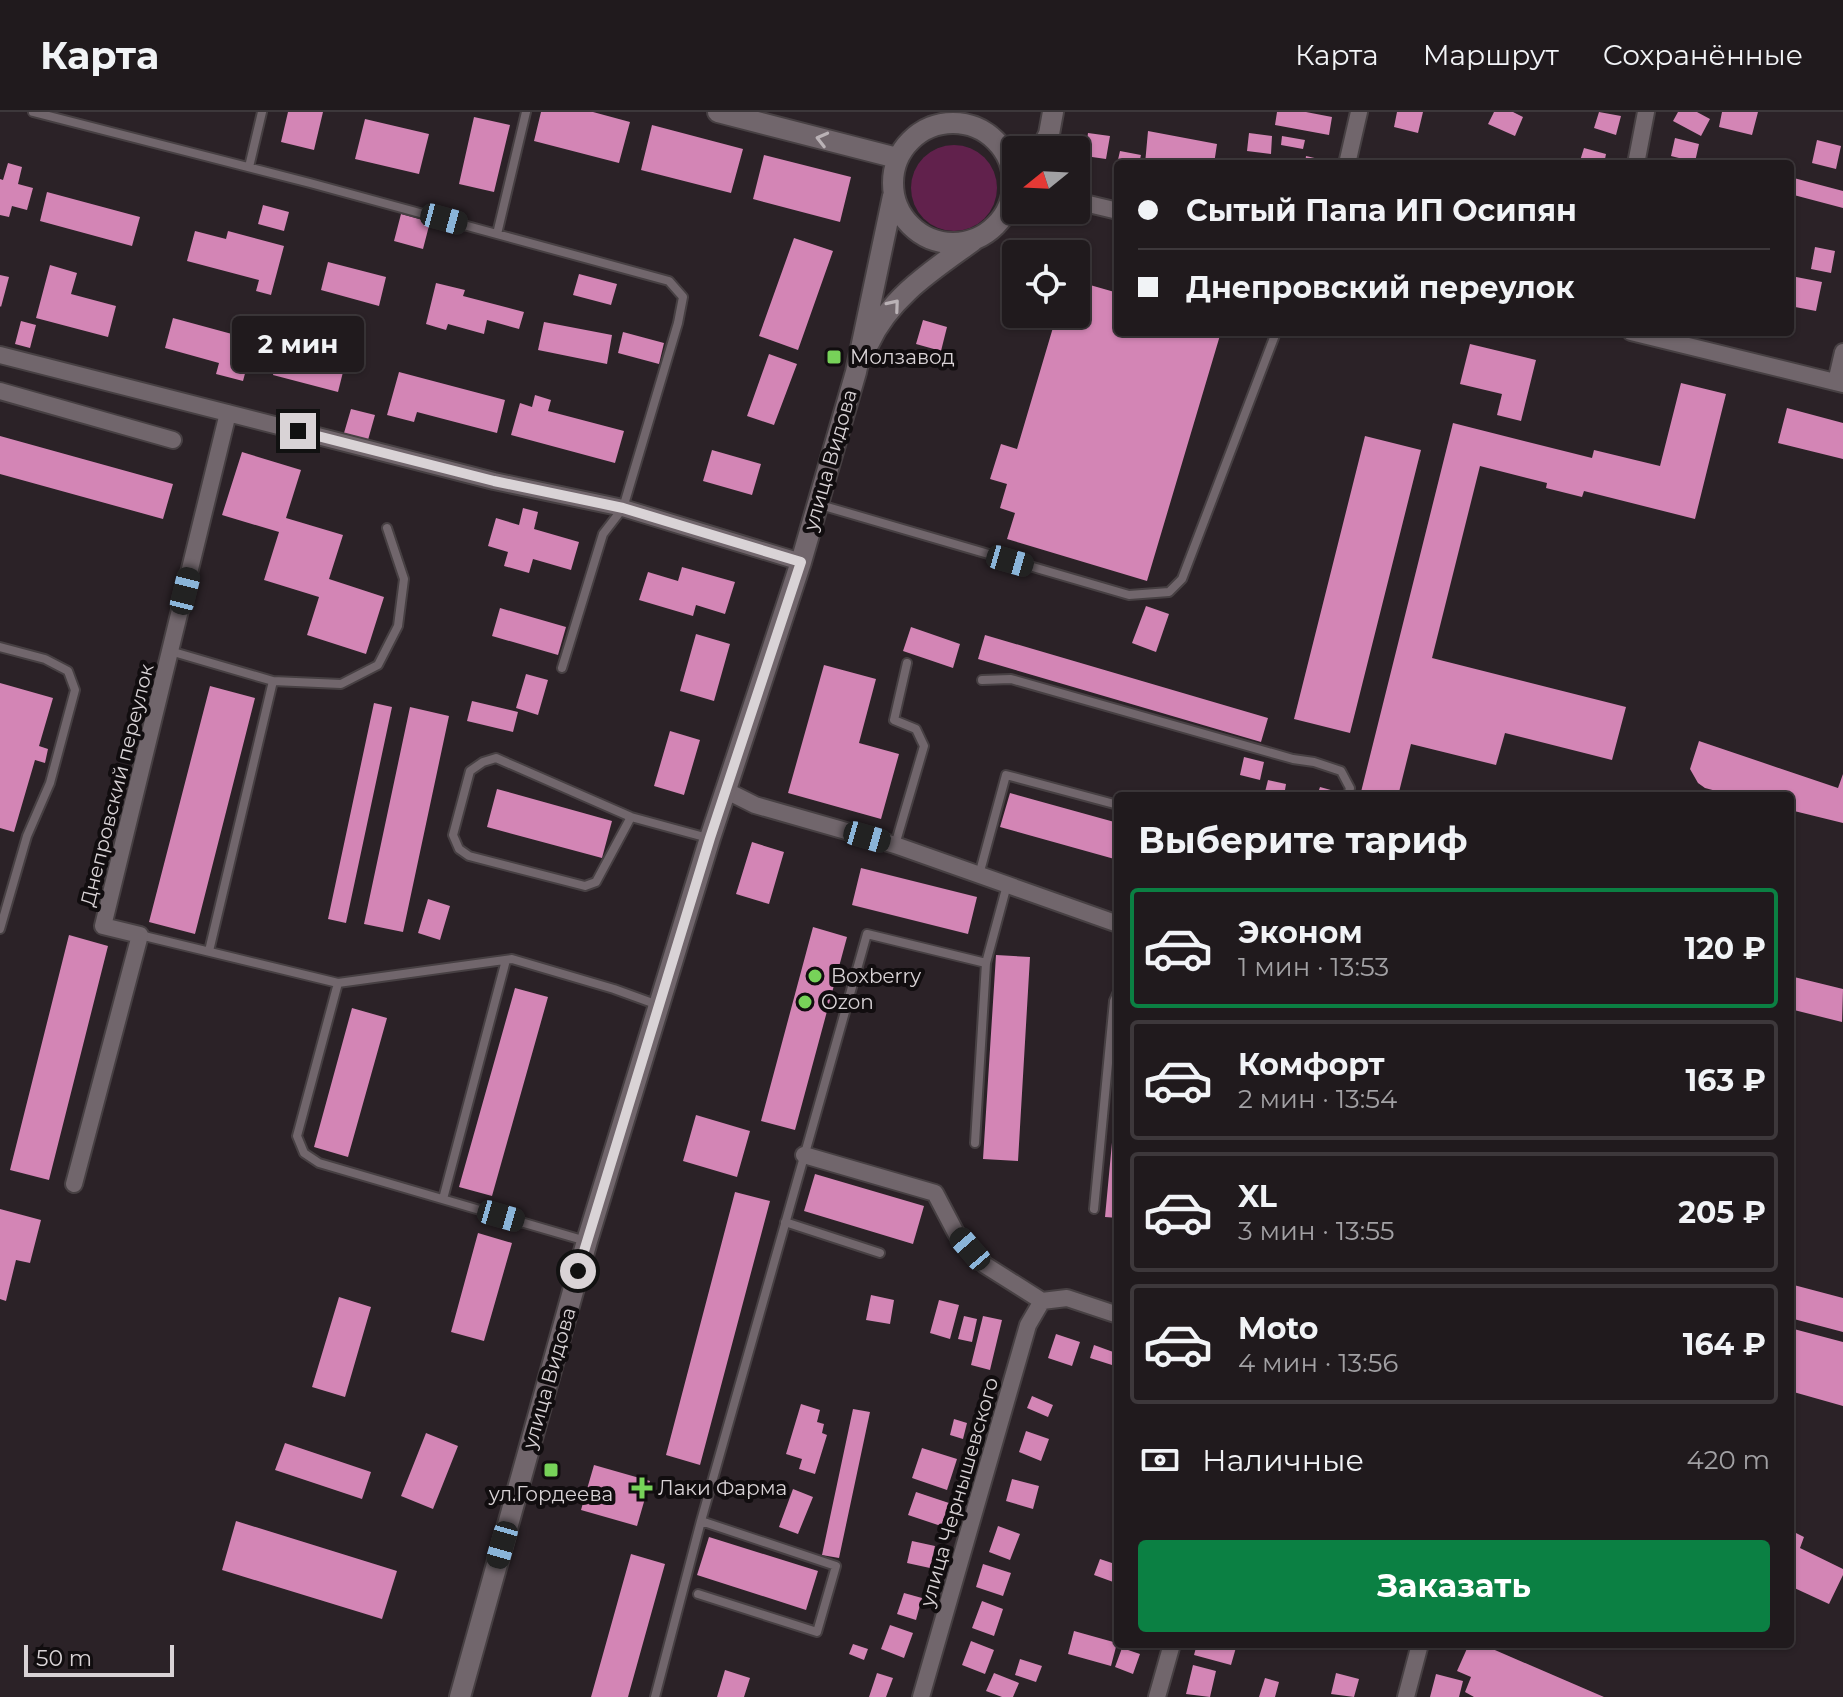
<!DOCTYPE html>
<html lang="ru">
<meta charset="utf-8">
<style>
body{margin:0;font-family:Montserrat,sans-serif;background:#282326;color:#f1f3f6;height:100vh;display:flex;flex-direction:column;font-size:30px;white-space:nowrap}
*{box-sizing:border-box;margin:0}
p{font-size:26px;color:#a2a1a4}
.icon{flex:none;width:44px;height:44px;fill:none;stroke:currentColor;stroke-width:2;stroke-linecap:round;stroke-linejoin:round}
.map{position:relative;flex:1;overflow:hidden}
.sheet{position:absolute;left:1114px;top:680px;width:680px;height:856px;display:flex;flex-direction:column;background:#201a1d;border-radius:8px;box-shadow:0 2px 6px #0004,0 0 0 2px #3d383b}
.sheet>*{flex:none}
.banner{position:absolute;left:1114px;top:48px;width:680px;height:176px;border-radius:8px;box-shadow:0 2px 6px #0004,0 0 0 2px #3d383b;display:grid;align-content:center;height:176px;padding:0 24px;background:#201a1d}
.needle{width:52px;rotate:252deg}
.fabs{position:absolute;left:1002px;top:24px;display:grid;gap:16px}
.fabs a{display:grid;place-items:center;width:88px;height:88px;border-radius:8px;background:#201a1d;box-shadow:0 2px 6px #0004,0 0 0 2px #3d383b;font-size:40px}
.scale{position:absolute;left:24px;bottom:20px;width:150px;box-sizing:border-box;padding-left:8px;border:4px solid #d9d3d6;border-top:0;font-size:22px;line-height:28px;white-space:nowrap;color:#d9d3d6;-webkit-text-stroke:6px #110d0f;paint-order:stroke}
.end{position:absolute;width:36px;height:36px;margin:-18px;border:10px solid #d9d3d6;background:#111;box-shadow:0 0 0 4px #111}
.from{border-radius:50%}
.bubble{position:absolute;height:56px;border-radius:8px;background:#201a1d;box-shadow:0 2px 6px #0004,0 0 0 2px #3d383b;font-size:26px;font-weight:700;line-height:56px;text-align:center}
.car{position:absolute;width:24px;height:48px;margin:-24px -12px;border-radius:10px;box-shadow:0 0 6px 2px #0007;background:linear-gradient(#222 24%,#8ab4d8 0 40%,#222 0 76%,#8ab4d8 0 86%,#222 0)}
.banner b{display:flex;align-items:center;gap:28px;height:76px;font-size:30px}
.banner b+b{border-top:2px solid #3d383b}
.banner i{width:20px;height:20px;background:#f1f3f6}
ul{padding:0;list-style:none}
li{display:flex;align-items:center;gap:24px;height:120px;margin:0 16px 12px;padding:0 8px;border:4px solid #3d383b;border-radius:8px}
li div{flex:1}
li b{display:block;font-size:30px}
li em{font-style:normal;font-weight:700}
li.active{border-color:#0b8043}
li>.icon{width:72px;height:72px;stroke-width:1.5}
h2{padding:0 24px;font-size:36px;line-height:96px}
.pay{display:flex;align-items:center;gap:20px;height:88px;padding:0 24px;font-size:30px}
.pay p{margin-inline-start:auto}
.cta{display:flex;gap:16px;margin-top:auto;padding:16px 24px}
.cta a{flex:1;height:92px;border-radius:8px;background:#0b8043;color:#fff;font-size:32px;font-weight:700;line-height:92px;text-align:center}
header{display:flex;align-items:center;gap:48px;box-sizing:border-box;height:112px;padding:0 40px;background:#201a1d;border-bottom:2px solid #3d383b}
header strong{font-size:38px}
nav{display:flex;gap:44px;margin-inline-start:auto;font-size:28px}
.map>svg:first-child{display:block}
.green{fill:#61214c}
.building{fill:#d385b5}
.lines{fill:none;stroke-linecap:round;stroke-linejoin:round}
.lane-casing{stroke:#474043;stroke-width:12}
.street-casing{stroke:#474043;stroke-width:20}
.secondary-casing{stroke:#474043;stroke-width:24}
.lane{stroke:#71666c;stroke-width:8}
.street{stroke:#71666c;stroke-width:16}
.secondary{stroke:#71666c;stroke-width:20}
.oneway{stroke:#bab2b6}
.route{stroke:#d9d3d6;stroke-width:10}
.poi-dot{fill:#77d259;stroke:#110d0f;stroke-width:3}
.labels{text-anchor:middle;stroke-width:8;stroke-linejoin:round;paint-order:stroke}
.poi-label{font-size:20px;fill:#d9d3d6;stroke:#110d0f;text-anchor:start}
.street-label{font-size:20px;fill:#d9d3d6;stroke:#110d0f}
</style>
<header>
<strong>Карта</strong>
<nav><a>Карта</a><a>Маршрут</a><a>Сохранённые</a></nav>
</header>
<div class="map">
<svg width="1843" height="1585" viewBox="0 0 1843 1585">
<rect width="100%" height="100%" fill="#2b2227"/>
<path class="green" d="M911 76a43 43 0 1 1 86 0a43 43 0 1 1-86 0Z"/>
<path class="building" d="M288,0H323L314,38L281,30Z
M541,0H593L630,10L619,51L534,29Z
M1277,0H1306L1332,5L1329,23L1275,13Z
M1397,0H1423L1418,21L1394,15Z
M1494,0H1513L1523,5L1515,24L1488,12Z
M1599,0L1621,4L1616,23L1594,16Z
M1678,0H1697L1710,7L1701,24L1673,9Z
M1722,0H1758L1752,23L1719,15Z
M474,5L510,13L494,80L459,72Z
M365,7L429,22L419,62L355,47Z
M652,13L743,37L731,81L641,58Z
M1148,19L1217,32L1214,52H1145Z
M1088,21L1110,24L1106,47L1085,44Z
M1249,21L1272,24L1271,42L1247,39Z
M1282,24L1305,28L1303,37L1281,33Z
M1675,26L1699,32L1695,50L1671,44Z
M1817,28L1841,34L1836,57L1812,51Z
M1584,36L1606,42L1604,52H1579Z
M1120,39L1141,43L1139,52H1117Z
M764,43L851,65L840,110L753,87Z
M1306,44L1323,48L1322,52H1305Z
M8,51L22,55L18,72L33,76L27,98L12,94L9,105L0,103V67L3,68Z
M1790,65L1843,79V96L1790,82Z
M47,80L140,105L132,134L40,109Z
M263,93L289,100L284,119L258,112Z
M401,102L430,110L423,137L394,129Z
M195,119L226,127L228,119L284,134L271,183L256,179L259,168L187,149Z
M794,126L833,139L798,238L759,224Z
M1815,135L1835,139L1831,161L1811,157Z
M328,150L386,165L379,194L321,178Z
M50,153L77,161L71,182L116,194L108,225L36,206Z
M579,162L617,172L611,193L573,183Z
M0,163L9,165L1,195L0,194Z
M1791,164L1822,170L1816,199L1790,194Z
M1076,169L1118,181V220H1221L1147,469L1007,427L1015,401L1000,396L1007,372L990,367L1001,332L1017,337L1057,202H1076Z
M436,171L465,178L463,184L524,200L519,217L487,208L484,222L448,212L446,218L426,212Z
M173,206L254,228L243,269L216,262L219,251L165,236Z
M923,208L947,215L941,239L916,232Z
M21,209L36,213L30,236L15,232Z
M544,210L612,223L607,252L538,238Z
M623,220L664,231L659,252L618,241Z
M271,228L346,248L338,280L273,263L276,250L266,247Z
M1470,232L1536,248L1521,309L1497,303L1502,282L1460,272Z
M769,242L797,252L774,313L747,304Z
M399,260L505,288L497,321L417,300L414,310L387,303Z
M1681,271L1726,282L1695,407L1584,379L1582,385L1546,376L1547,371L1480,354L1432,546L1626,595L1612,648L1505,621L1496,653L1411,632L1398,684H1360L1453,311L1592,346L1594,338L1660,354Z
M535,283L551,288L548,299L624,319L615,351L511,323L520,291L532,295Z
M1787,296L1843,311V347L1778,331Z
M351,297L375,303L368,328L344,321Z
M0,324L173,372L163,407L0,362Z
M1365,324L1421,338L1350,621L1294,607Z
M712,338L761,352L752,383L703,369Z
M242,340L301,358L286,406L343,423L329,467L384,485L366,542L307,523L319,485L264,468L279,420L222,403Z
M523,396L538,400L534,417L579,430L571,458L533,447L529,461L504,454L508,440L488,434L496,406L519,413Z
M682,455L735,470L725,502L696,493L693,504L639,488L648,460L678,469Z
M1146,494L1169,502L1156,540L1132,531Z
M500,496L566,515L558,543L492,524Z
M911,515L960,532L953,556L903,539Z
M696,522L730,532L714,589L680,579Z
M985,523L1268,606L1261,630L978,547Z
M824,553L876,567L859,631L899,642L881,707L788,681Z
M526,562L548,568L538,603L516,596Z
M0,571L53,586L39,634L48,637L45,651L35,648L14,720L0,716Z
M210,574L255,586L195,822L149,810Z
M472,589L518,600L513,620L467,609Z
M374,591L392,595L346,811L328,807Z
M410,595L449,604L403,820L364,812Z
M670,619L700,628L684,683L654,674Z
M1699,629L1838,676L1843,662V711L1790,698V684H1735L1705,676L1698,671L1690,657Z
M1244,645L1264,650L1260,668L1240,663Z
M1268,668L1286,672L1284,684H1264Z
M1320,675L1338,680L1337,684H1317Z
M497,677L612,709L602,746L487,715Z
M1010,681L1118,711V748L1000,715Z
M752,730L784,740L769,792L736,782Z
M861,756L977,785L968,822L852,793Z
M428,787L450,794L440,828L418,821Z
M813,815L847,825L795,1018L761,1009Z
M69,823L108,834L49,1068L10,1058Z
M996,843L1030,845L1018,1049L983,1047Z
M1790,864L1843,877L1842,910L1790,897Z
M515,876L548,885L492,1084L459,1075Z
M352,896L387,906L348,1045L314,1035Z
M1116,988H1118V1106L1105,1105Z
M696,1003L750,1019L737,1065L683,1049Z
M815,1062L924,1094L913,1132L804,1099Z
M735,1080L770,1089L700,1353L666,1343Z
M0,1097L41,1108L30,1151L16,1148L6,1189L0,1187Z
M478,1121L512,1131L484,1229L451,1220Z
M1790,1172L1843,1186V1220L1790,1206Z
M871,1183L894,1188L890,1212L866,1208Z
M339,1185L371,1195L345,1285L312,1275Z
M939,1188L959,1193L950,1227L930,1221Z
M964,1204L977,1207L972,1230L958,1227Z
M983,1204L1002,1208L990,1258L971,1253Z
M1790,1216L1843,1230V1294L1790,1279Z
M1056,1222L1080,1230L1072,1254L1048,1246Z
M1094,1233L1116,1241L1112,1253L1090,1246Z
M1032,1284L1053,1293L1048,1305L1027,1296Z
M801,1292L820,1298L817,1310L824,1312L822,1321L827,1323L815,1362L799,1357L802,1347L786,1342Z
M853,1297L870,1300L839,1446L822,1443Z
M954,1307L967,1311L963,1327L950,1323Z
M1026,1319L1049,1327L1041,1349L1019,1340Z
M426,1321L458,1334L433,1397L401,1384Z
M285,1331L371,1360L362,1387L275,1358Z
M922,1336L957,1347L947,1378L912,1366Z
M594,1353L650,1369L637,1414L581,1398Z
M1012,1367L1039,1374L1033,1397L1006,1389Z
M793,1377L813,1385L798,1422L779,1415Z
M916,1380L949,1391L941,1414L908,1403Z
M236,1409L397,1459L382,1507L222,1458Z
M998,1414L1020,1422L1010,1448L989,1440Z
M1790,1418L1804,1425L1800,1436L1843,1457V1463L1829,1492L1790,1474Z
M709,1425L818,1459L806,1498L697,1463Z
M912,1429L935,1434L930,1456L907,1451Z
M631,1442L665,1452L628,1585H591Z
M1100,1447L1118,1453L1116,1471L1094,1463Z
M983,1452L1011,1461L1003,1484L976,1475Z
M904,1481L922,1486L916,1508L897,1502Z
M982,1489L1003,1497L994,1524L972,1516Z
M890,1513L913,1521L904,1546L881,1537Z
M1074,1519L1117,1531L1111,1554L1068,1542Z
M971,1529L994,1538L985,1562L962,1553Z
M853,1532L868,1537L864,1548L849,1542Z
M1197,1532H1237L1231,1553L1194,1543Z
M1469,1532H1481L1604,1585H1474L1465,1580L1471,1565L1457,1559Z
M1122,1536L1140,1542L1133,1562L1115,1555Z
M1020,1547L1042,1554L1036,1570L1015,1563Z
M1193,1553L1216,1559L1210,1585L1186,1582Z
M725,1558L750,1566L744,1585H717Z
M877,1561L893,1566L886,1585H869Z
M994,1561L1019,1571L1013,1585H1002L986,1579Z
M1336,1561L1359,1567L1354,1585L1331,1582Z
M1436,1562L1463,1569L1459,1585H1430Z
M1265,1566L1279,1570L1275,1585H1259Z"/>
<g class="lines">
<g class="lane-casing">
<path id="lane" d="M33,0L310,71L669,169L683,185L678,211L623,396L603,422L562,556
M249,55L262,0
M497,122L526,0
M817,392L1129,483L1169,480L1182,467L1275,223
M0,535L45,547L68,559L75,578L50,671L27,724L0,817
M170,539L273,569L209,839
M982,568L1011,567L1293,647L1314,650L1341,659L1350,676L1348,684
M273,569L341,572L378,553L398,514L404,467L387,416
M631,705L596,770L585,774L469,744L459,737L453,723L470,659L483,650L496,646L631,705L708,726
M895,733L924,634L916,617L894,608L907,551
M979,763L1006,663L1118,693
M140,823L338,871L512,847L614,877L658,893
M338,871L297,1024L304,1041L319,1051L586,1129
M975,1031L986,851
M443,1087L506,848
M1094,1097L1114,889L1118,880
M785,1110L880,1141
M698,1482L817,1520L836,1454L701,1409
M655,1585L701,1409L867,822L986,851L1007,773"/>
</g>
<g class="street-casing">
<path id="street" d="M1347,52L1359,0
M1636,52L1646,0
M1013,75H1016
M1076,89L1118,99
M1631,220L1843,272
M0,243L494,369L623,396L801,450
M1836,270L1843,240
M0,279L173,328
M727,679L755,693L895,733L1118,812
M804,1043L935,1081L956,1121L985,1153L1042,1189L1067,1186L1118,1203
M74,1072L140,823L103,814L228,301
M921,1585L1028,1213L1042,1189
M1157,1585L1172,1532
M1406,1585L1420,1532"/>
</g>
<g class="secondary-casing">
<path id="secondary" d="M718,0L897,46
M893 71a60 60 0 1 1 120 0a60 60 0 1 1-120 0Z
M1041,38L1049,22L1053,0
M869,231C890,185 933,158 973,129
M460,1585L587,1129L710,726L801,450L856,260L893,84"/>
</g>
<use href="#lane" class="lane"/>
<use href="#street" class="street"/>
<use href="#secondary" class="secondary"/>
</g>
<defs><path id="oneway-chevron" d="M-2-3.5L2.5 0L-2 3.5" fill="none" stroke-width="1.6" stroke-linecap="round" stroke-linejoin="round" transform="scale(2)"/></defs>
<g class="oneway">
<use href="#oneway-chevron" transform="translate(822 27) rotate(-166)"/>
<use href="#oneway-chevron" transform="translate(894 193) rotate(-50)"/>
</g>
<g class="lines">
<path class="route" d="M298,319L494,369L623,396L801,450L710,726L578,1159"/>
</g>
<g class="poi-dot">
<rect x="826" y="237" width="16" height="16" rx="4"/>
<circle cx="815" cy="864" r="8"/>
<circle cx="805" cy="890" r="8"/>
<rect x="543" y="1350" width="16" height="16" rx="4"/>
<path d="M638 1364h8v8h8v8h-8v8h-8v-8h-8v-8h8z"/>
</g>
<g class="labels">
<g class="poi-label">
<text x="850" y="252">Молзавод</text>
<text x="831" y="871">Boxberry</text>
<text x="821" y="897">Ozon</text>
<text x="658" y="1383">Лаки Фарма</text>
<text x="551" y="1389" text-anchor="middle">ул.Гордеева</text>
</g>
<g class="street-label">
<text transform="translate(830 348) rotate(-74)" y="7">улица Видова</text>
<text transform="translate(117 673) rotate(-76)" y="7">Днепровский переулок</text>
<text transform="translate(549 1266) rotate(-74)" y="7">улица Видова</text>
<text transform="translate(959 1380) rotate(-74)" y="7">улица Чернышевского</text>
</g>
</g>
</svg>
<div class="fabs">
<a><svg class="needle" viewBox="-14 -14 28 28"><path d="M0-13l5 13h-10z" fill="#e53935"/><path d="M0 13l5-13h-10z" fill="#a2a1a4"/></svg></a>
<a><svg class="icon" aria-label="locate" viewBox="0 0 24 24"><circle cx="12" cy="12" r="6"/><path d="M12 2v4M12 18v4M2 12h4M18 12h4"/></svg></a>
</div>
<div class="scale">50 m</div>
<i class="end from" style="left:578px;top:1159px"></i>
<i class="end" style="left:298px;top:319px"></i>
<div class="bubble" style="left:232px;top:204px;width:132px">2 мин</div>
<i class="car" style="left:444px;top:107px;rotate:105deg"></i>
<i class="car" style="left:1010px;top:449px;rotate:106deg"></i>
<i class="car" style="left:185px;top:479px;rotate:14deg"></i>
<i class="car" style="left:867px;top:725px;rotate:106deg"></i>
<i class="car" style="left:501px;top:1104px;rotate:106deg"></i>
<i class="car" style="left:970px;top:1137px;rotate:319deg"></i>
<i class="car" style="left:502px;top:1433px;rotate:196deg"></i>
<div class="banner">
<b><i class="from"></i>Сытый Папа ИП Осипян</b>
<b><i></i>Днепровский переулок</b>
</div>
<section class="sheet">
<h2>Выберите тариф</h2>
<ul>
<li class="active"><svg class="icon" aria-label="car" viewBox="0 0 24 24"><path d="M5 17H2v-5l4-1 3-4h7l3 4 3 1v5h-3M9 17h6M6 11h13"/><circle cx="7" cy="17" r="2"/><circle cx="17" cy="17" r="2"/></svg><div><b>Эконом</b><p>1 мин · 13:53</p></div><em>120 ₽</em></li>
<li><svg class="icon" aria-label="car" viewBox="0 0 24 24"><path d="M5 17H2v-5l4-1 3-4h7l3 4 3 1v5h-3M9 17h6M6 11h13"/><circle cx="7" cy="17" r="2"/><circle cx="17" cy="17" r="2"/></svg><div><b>Комфорт</b><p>2 мин · 13:54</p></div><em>163 ₽</em></li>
<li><svg class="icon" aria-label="car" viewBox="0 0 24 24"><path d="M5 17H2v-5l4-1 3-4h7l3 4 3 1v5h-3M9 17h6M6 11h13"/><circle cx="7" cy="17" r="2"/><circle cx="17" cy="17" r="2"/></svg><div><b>XL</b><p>3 мин · 13:55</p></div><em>205 ₽</em></li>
<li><svg class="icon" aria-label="car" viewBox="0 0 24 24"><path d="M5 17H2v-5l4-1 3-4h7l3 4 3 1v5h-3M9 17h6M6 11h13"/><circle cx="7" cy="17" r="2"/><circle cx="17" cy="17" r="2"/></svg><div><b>Moto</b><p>4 мин · 13:56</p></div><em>164 ₽</em></li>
</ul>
<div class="pay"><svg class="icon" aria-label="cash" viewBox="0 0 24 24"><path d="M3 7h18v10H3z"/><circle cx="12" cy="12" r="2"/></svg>Наличные<p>420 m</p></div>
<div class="cta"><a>Заказать</a></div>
</section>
</div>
